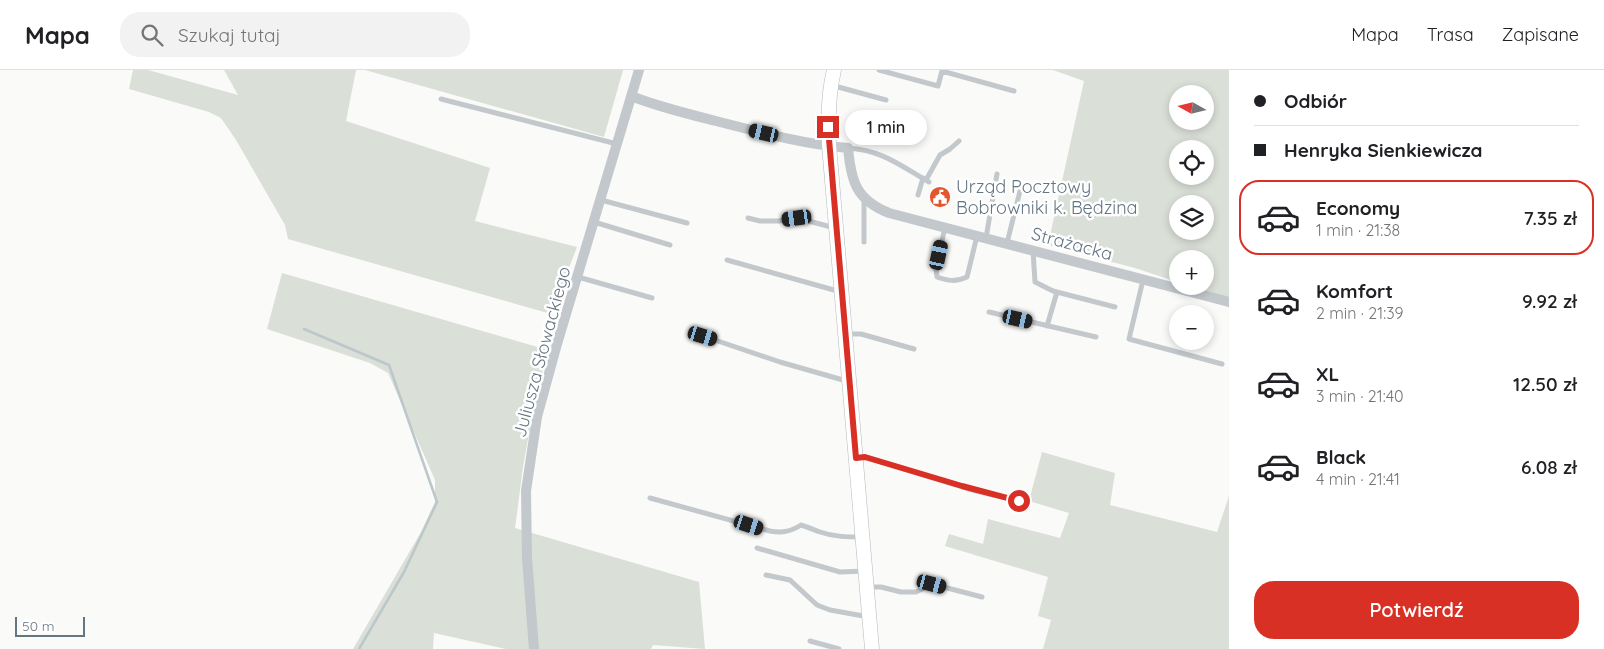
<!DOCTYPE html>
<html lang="pl">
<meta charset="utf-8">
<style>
body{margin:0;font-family:Quicksand,sans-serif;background:#f2f2f2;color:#202124;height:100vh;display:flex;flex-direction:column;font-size:19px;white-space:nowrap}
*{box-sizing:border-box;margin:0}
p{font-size:16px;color:#757577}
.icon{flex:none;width:28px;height:28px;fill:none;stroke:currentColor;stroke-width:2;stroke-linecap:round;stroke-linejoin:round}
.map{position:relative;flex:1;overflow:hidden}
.panel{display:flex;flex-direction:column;background:#fff;width:375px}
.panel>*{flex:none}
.banner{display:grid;align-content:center;height:110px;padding:0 25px;background:#fff}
.needle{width:32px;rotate:278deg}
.fabs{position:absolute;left:1169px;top:15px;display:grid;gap:10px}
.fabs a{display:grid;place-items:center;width:45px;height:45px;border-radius:50%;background:#fff;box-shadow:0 2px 8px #0003;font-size:25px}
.scale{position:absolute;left:15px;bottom:12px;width:70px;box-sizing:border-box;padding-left:5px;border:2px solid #657683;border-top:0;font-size:14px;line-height:18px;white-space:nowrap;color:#657683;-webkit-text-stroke:4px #fff;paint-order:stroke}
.end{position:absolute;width:22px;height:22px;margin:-11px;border:6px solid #d93025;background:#fff;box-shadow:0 0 0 2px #fff}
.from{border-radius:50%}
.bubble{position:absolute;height:35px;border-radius:18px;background:#fff;box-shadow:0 2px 8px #0003;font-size:16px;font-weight:600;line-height:35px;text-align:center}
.car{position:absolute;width:15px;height:30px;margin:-15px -8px;border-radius:6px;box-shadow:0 0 4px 1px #0007;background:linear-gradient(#222 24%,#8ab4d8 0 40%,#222 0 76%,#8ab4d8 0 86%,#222 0)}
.banner b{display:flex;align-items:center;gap:18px;height:48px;font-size:19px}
.banner b+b{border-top:1px solid #e0e0e0}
.banner i{width:12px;height:12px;background:#202124}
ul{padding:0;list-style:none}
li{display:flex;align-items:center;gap:15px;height:75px;margin:0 10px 8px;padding:0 15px;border:2px solid transparent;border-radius:20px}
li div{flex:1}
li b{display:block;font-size:19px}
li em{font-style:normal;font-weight:600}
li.current{border-color:#d93025}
li>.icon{width:45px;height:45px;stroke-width:1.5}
.button{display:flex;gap:10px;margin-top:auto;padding:10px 25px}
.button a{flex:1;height:58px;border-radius:20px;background:#d93025;color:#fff;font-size:20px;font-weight:600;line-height:58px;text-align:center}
header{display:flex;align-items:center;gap:30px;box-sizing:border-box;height:70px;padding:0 25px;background:#fff;border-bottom:1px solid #e0e0e0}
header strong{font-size:24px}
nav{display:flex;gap:28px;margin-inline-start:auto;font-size:18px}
.search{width:350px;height:45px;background:#f2f2f2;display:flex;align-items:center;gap:12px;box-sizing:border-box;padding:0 18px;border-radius:20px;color:#757577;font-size:19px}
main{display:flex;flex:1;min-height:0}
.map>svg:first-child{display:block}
.green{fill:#dadfd7;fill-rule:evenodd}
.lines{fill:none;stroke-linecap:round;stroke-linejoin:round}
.stream{stroke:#bbc7cb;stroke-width:2.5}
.secondary-casing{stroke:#b3babf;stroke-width:15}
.lane{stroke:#c3c8cc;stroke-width:5}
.street{stroke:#c3c8cc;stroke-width:10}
.secondary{stroke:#fff;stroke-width:14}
.route{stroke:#d93025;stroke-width:6}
.labels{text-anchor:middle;stroke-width:5;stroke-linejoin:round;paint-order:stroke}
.poi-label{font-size:18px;fill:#657683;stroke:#fff;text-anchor:start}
.street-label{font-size:18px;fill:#657683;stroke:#fff}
</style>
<header>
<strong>Mapa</strong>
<div class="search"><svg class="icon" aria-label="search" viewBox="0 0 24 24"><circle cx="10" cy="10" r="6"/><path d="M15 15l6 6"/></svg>Szukaj tutaj</div>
<nav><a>Mapa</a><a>Trasa</a><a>Zapisane</a></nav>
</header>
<main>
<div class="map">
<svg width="1229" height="579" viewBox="0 0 1229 579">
<rect width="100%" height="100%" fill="#fafaf8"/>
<path class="green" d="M133,0H148L238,25L224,0H356L346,51L490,98L475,151L577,177L551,244L288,169L285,155L236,70L221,48L209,42L129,19Z
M365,0H623L604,67Z
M1053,0H1229V228L1190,216H1205V189H1178L1177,212L1135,198L1048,175L1084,11ZM1178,24H1205V51H1178ZM1178,79H1205V106H1178ZM1178,134H1205V161H1178Z
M282,203L548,280L533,341L523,397L515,458L699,512L705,579L653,575L651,579H506L434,563L433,579H353L421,462L435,432V410L388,303L370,293L267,259Z
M1042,382L1115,403L1110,435L1217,462L1229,426V579H1043L1051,550L1038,546L1048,507L945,476L949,464L983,474L988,449L1060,468L1069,443L1029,431Z"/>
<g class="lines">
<path class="stream" d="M304,259L389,295L437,432L404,502L359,579"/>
<g class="secondary-casing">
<path id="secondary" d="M834,0C828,25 828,49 829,75L872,579"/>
</g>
<path class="lane" d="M879,0L938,16L942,1L1014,21
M831,15L886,30
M441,29L617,74
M848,78C882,80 901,96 929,112
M926,110L940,85L950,79L959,71
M918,125L923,108
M864,129V172
M601,130L687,153
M748,148L760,151H779L797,148L835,158
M594,152L670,175
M945,157L936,199L937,207C948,211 956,212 967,207L977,166
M986,168L997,104
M1007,173L1021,117
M1033,181L1035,212L1053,221L1115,237
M727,190L841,222
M578,207L652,228
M1143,210L1129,269L1222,294
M989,242L1096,267
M1047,256L1057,222
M846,264H861L914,279
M703,266L780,292L843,310H847
M856,388L865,387L976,421L1019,431
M650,428L770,461C782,463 790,462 801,455C808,457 814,460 820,462C834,467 848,467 862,467
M757,478L840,502L865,501
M766,505L790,510L817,535L830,540L869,547
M868,517H881L901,522H916L932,514L982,527
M810,571L839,579"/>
<path class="street" d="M631,26C659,37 688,44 716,51C759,62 803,74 848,78C851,111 856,130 889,143L1229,232
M534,579L527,488L526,421L537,347L557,274L639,0"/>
<use href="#secondary" class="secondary"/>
</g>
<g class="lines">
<path class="route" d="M828,57L856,388L865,387L962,416L1019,431"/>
</g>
<defs>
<g id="civic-disc" transform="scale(1.125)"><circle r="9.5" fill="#e4572e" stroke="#fff"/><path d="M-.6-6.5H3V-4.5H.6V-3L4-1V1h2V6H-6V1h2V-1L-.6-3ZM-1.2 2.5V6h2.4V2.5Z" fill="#fff"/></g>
</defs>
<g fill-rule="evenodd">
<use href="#civic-disc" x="940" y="127"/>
</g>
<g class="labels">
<g class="poi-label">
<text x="956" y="123">Urząd Pocztowy<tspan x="956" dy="21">Bobrowniki k. Będzina</tspan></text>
</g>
<g class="street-label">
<text transform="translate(1072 174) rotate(15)" y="6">Strażacka</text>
<text transform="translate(542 282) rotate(-75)" y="6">Juliusza Słowackiego</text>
</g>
</g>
</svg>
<div class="fabs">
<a><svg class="needle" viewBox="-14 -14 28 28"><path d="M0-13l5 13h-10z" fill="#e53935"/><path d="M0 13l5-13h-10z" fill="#757577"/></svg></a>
<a><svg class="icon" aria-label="locate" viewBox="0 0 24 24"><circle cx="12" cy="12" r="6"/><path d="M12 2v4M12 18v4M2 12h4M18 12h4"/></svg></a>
<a><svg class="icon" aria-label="layers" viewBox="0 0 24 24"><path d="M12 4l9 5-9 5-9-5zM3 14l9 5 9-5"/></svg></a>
<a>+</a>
<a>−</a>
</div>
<div class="scale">50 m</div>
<i class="end from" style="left:1019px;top:431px"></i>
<i class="end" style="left:828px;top:57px"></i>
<div class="bubble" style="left:845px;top:40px;width:82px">1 min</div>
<i class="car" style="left:764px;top:63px;rotate:283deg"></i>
<i class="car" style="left:797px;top:148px;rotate:262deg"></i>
<i class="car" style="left:939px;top:185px;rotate:12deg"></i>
<i class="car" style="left:1018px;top:249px;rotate:103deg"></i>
<i class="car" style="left:703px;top:266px;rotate:107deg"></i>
<i class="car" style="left:749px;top:455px;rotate:108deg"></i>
<i class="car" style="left:932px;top:514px;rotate:105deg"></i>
</div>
<section class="panel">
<div class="banner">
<b><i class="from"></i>Odbiór</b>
<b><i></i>Henryka Sienkiewicza</b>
</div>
<ul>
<li class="current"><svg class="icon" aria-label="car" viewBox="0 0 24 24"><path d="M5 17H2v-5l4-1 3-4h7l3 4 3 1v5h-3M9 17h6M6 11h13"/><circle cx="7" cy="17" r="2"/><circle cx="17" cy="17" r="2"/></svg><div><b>Economy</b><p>1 min · 21:38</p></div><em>7.35 zł</em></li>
<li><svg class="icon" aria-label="car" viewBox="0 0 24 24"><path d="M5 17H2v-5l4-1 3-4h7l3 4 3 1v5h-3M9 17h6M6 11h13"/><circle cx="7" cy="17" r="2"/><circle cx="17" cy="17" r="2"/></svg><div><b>Komfort</b><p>2 min · 21:39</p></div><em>9.92 zł</em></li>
<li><svg class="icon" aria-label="car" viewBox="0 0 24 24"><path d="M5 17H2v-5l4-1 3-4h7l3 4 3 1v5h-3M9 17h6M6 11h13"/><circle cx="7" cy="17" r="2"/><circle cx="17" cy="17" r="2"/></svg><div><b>XL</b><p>3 min · 21:40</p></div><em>12.50 zł</em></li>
<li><svg class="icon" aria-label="car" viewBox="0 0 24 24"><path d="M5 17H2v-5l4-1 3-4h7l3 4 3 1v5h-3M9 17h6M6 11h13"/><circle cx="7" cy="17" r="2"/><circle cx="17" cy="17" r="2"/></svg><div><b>Black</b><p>4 min · 21:41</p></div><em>6.08 zł</em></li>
</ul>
<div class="button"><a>Potwierdź</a></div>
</section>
</main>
